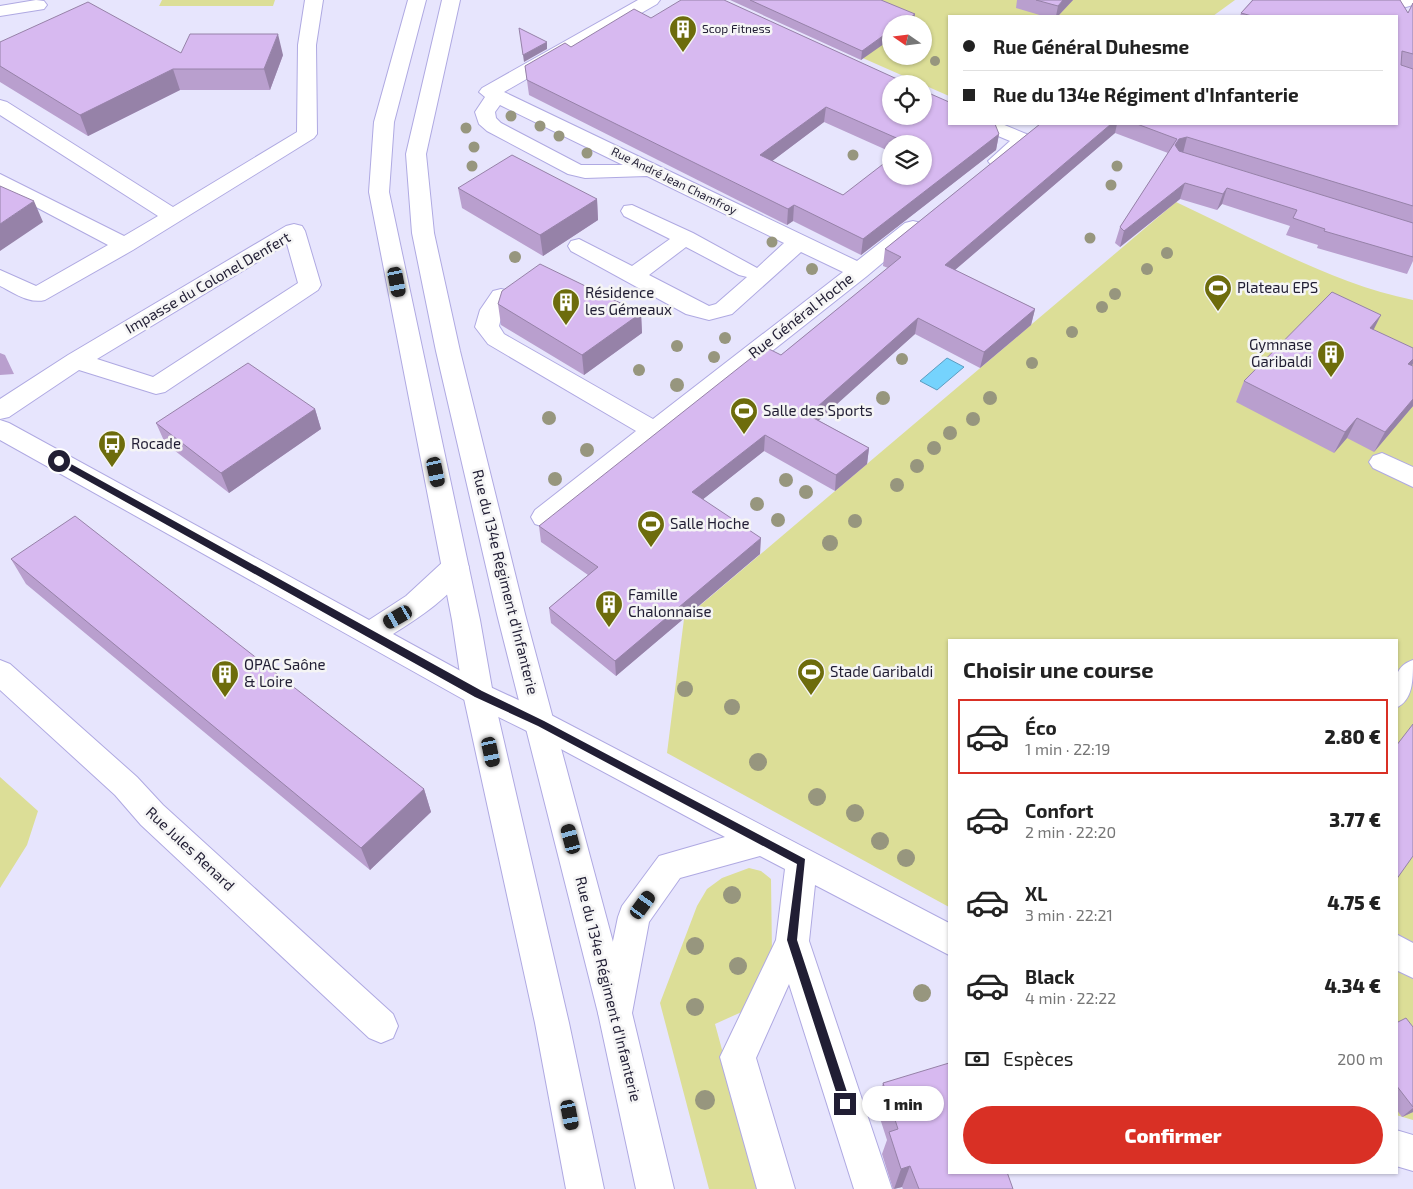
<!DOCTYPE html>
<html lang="fr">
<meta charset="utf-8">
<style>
body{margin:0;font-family:"Exo 2",sans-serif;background:#f2f2f2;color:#222;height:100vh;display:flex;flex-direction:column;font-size:19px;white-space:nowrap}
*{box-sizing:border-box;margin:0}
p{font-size:16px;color:#767676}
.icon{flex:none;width:28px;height:28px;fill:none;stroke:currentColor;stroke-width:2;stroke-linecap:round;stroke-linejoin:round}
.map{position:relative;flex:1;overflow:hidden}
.panel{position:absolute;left:948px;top:639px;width:450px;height:535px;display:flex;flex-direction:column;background:#fff;border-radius:0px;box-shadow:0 1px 4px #0004}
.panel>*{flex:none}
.top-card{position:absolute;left:948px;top:15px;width:450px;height:110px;border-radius:0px;box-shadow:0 1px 4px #0004;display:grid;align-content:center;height:110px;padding:0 15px;background:#fff}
.needle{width:32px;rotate:284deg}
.buttons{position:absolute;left:882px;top:15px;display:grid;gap:10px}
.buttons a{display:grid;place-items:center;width:50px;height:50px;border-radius:50%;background:#fff;box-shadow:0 1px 4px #0004;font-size:25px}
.end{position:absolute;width:22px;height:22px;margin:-11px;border:6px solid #211e34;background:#fff;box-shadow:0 0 0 2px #fff}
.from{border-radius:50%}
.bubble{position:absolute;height:35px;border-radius:18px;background:#fff;box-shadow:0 1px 4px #0004;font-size:16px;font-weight:800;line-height:35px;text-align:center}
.car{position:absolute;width:15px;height:30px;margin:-15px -8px;border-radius:6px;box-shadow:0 0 4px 1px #0007;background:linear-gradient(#222 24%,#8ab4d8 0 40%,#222 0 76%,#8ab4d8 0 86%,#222 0)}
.top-card b{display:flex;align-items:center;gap:18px;height:48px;font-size:19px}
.top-card b+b{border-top:1px solid #e0e0e0}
.top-card i{width:12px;height:12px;background:#222}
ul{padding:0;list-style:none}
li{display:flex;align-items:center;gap:15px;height:75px;margin:0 10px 8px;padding:0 5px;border:2px solid transparent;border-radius:0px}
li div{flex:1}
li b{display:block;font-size:19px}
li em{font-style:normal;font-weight:800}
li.selected{border-color:#d93025}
li>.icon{width:45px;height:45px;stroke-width:1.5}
h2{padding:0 15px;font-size:22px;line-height:60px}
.pay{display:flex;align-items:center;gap:12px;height:55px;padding:0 15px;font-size:19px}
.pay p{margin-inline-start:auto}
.button{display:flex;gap:10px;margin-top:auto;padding:10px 15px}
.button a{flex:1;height:58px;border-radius:30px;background:#d93025;color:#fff;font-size:20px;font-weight:800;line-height:58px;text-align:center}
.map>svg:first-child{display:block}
.green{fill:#dcde97;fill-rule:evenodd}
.water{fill:#75d3fd;stroke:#5c9dc1}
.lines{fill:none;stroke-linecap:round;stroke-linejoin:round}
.minor-casing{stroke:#afa9e2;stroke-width:2}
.major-casing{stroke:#afa9e2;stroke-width:2}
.minor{fill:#fff;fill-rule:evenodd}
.major{fill:#fff;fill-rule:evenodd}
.tree{fill:#97967e}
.wall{fill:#b99fce;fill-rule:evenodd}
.shaded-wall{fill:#9682a8}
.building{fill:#d7b9f0;stroke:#9682a8;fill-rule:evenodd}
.route{fill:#211e34}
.labels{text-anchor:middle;stroke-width:5;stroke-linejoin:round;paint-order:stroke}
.far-poi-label{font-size:12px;fill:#211e34;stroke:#f5f5f5;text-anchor:start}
.far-street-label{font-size:12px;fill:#211e34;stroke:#f5f5f5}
.street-label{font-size:15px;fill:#211e34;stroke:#f5f5f5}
.poi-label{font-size:15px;fill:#211e34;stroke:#f5f5f5;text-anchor:start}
</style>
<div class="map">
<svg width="1413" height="1189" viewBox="0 0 1413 1189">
<rect width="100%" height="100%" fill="#e7e5fd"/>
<path class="green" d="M162,0H275L273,6H159Z
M857,0H1235L1213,16H949V96L849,52ZM891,24H924V56H891Z
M1176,202C1251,237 1333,284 1413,300V1120L1396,1115V640H949V907L667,753L684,619Z
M0,777L38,811L27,845L0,888Z
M749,868L761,871L771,879L772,954L755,1006L715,1024L760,1189H709L660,1003L697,906L707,889L722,878Z"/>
<path class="water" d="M947,358L964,367L937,390L920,381Z"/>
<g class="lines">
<g class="minor-casing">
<path id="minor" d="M36,0L44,1L47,5L44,9L0,16V6Z
M305,0H323L316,45L317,134L314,138L133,250L45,300C29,304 14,293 0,286V270L36,286L108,245L0,188V174L124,236L158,216L0,115V100L7,102L173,207L297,132L298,45Z
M638,0H660L657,4L504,92L857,261L905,223L913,221L921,223L924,228L867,276L553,524L544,527L535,524L531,517L535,510L636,431L488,344L475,327L480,310L493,291L501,289L509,291L512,296L503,310L499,326L504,334L653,419L843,272L801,252L732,314L709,320L686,314L571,251L568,246L571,241L579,239L632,266L670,239L624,216L621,211L624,206L632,205L693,233L757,268L784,243L647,176L585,178L568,174L487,131L479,124L475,112L485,97L479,92L482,88ZM500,105L623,165H581L501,123L496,118L495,112ZM686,247L739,275L747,277L716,304L709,306L649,275Z
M1398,0H1413V5L1406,7L1400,6Z
M976,124H1002L1031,136L1034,140C1025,153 1006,169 991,165L988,161L1010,141L979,128Z
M294,224L302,226L305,231L321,285L318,290L165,392L156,394L79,370L9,417L0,419V399L68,355L286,226ZM287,244L298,283L153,377L97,359Z
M0,420L9,423L369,620L406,596L445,560L455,557L465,560L469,567C453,596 420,617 393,634L488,686L551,715L949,923V955L815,885L809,941L892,1189H854L789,984L756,1058L795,1189H757L720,1057L776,940L785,869L760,856L680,878L649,922L632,1013L627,1025L615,1030L603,1025L598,1013L618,917L622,906L659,856L725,837L531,733L468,702L0,440Z
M1382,453L1413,467V487L1373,468L1369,462L1373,456Z
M0,660L10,664L137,777L163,805L393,1014L398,1026L393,1038L381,1043L369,1038L141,825L115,795L0,690Z
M1413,660C1413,681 1413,700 1396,708C1396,687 1390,668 1413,660Z
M1396,934L1413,943V978L1396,970Z
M1396,1130L1413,1135V1171L1396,1166Z"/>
</g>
<g class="major-casing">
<path id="major" d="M408,0H426L394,122L389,192L480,620L493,694L569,1023L604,1189H566L535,1023L463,694L452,620L369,192L374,122Z
M442,0H460L426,154L434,233L460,351L525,614L632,1013L674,1189H636L598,1013L497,614L436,351L412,233L406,154Z"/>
</g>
<use href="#minor" class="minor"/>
<use href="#major" class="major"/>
</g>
<g class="tree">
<circle cx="935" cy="61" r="5"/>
<circle cx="511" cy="116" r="5.5"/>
<circle cx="540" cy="126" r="5.5"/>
<circle cx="466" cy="128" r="5.5"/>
<circle cx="559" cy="136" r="5.5"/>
<circle cx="474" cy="147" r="5.5"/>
<circle cx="587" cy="153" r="5.5"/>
<circle cx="853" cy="155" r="5.5"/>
<circle cx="472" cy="166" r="5.5"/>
<circle cx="1117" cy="166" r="5.5"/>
<circle cx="1111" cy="185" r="5.5"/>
<circle cx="1090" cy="238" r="5.5"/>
<circle cx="772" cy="242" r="5.5"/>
<circle cx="1167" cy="253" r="6"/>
<circle cx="515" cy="257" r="6"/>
<circle cx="812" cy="269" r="6"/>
<circle cx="1147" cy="269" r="6"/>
<circle cx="1115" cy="294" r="6"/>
<circle cx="1102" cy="307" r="6"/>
<circle cx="1072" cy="332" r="6"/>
<circle cx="725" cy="338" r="6"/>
<circle cx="677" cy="346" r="6"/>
<circle cx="714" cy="357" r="6"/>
<circle cx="902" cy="359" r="6"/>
<circle cx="1032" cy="363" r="6"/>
<circle cx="639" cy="370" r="6"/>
<circle cx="677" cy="385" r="7"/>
<circle cx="883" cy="398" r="7"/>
<circle cx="990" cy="398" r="7"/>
<circle cx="549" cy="418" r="7"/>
<circle cx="973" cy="419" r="7"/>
<circle cx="950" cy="433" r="7"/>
<circle cx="934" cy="448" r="7"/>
<circle cx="587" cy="450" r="7"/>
<circle cx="917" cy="466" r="7"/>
<circle cx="555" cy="479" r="7"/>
<circle cx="786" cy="480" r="7"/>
<circle cx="897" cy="485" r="7"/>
<circle cx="806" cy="492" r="7"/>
<circle cx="757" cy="504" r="7"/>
<circle cx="778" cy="520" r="7"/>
<circle cx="855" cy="521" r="7"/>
<circle cx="830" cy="543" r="8"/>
<circle cx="685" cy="689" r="8"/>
<circle cx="732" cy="707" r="8"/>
<circle cx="758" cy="762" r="9"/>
<circle cx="817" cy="797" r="9"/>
<circle cx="855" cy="813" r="9"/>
<circle cx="880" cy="841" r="9"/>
<circle cx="906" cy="858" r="9"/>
<circle cx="732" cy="895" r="9"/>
<circle cx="695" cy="946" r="9"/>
<circle cx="738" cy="966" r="9"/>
<circle cx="922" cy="993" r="9"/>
<circle cx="695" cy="1007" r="9"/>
<circle cx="705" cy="1100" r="10"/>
</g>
<path class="wall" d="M730,0H881L914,23L912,24H891L861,60Z
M1017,0H1073L1058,16H1043L1016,8Z
M1252,0H1400L1408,13L1413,3V261L1407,274L1317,248L1318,245L1286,235L1290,226L1222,204L1217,210L1180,199L1120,247L1115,243L1120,227L1168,153L1115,133L955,270L1035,309L1031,325L980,368L915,334L818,420L869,448L867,464L835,491L764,451L703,499L760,554L616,676L551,623L549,608L588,575L541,542L539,526L781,355L888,268L883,266L885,249L1040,124H1396V16H1240L1241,13Z
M651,18L999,134L996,150L861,255L793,221L787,225L529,95L525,66L571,47ZM824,122L891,152V144H924L843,195L772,161Z
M0,42L181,53L283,55L270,90H180L88,136L0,82Z
M458,188L597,199L598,220L543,256L462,208Z
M498,304L641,313L642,333L584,375L501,325Z
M1374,330L1412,366L1413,406L1374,452L1347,438L1334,453L1236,402L1244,381Z
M0,353L5,355L14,374L0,375Z
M315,409L321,429L229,493L165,443L156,423Z
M11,559L424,789L431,812L370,870L26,584Z
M1396,1023L1413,1027V1112L1402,1117L1396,1109Z
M883,1083L1013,1189H903L902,1187L893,1189L882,1154L887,1140L876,1106Z"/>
<path class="shaded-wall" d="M1063,0H1073L1058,16H1056L1058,6Z
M915,14L914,23L912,24H900Z
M891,30V39L861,60L862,51Z
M278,34L283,55L270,90L264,69Z
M547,42V49L524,62L523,55Z
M173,69L180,90L88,136L80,115Z
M826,107L824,122L759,171L760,155Z
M1111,124H1117L1115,133L942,281L945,265Z
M999,134L996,150L861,255L863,239Z
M1187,137L1183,153L1174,155L1175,145L1179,139Z
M1185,183L1180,199L1120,247L1124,231Z
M1227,188L1222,204L1217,210L1223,194Z
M597,199L598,220L543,256L540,235Z
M34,201L43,222L0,251V224Z
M794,205L793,221L787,225L788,209Z
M1035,309L1031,325L980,368L984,352Z
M641,313L642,333L584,375L582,355Z
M1381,315L1371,335L1370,328Z
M918,318L915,334L807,431L808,415Z
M1413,359V364L1409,371L1408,364Z
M1413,399V406L1374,452L1385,432Z
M315,409L321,429L229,493L221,473Z
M1357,418L1347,438L1334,453L1345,432Z
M765,435L764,451L692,508V492Z
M869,448L867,464L835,491L836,475Z
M761,538L760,554L616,676L615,661Z
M424,789L431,812L370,870L361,848Z
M1413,1108V1112L1402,1117Z
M910,1166L902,1187L894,1189L901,1169Z"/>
<path class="building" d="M681,0H724L908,84H891V116H924V91L949,102V124H995L999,134L863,239L794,205L788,209L527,80L525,66L565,43L571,47L634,9L651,18ZM826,107L910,144H924V176H891V158L843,195L760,155Z
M750,0H881L915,14L900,24H891V30L862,51Z
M1036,0H1063L1058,6Z
M1253,0H1400L1408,13L1413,3V54L1402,51L1401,65L1413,69V206L1187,137L1179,139L1175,145L1179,151L1413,223V257L1324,231L1325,229L1293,218L1297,210L1227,188L1223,194L1185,183L1124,231L1120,227L1177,139L1137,124H1396V16H1252L1241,13Z
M88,2L181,53L190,34H278L264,69H173L80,115L0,66V42Z
M519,28L547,42L523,55Z
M1040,124H1111L945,265L1035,309L984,352L918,318L808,415L869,448L836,475L765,435L692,492L761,538L615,661L549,608L598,567L539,526L765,347L781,355L901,257L885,249Z
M512,155L597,199L540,235L458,188Z
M0,186L34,201L0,224Z
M540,264L641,313L582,355L498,304L502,291Z
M1332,292L1381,315L1370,328L1413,348V359L1408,364L1413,366V399L1385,432L1357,418L1345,432L1244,381Z
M248,363L315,409L221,473L156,423Z
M75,516L424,789L361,848L11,559Z
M1413,724V856L1396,880V746Z
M1406,1018L1413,1027V1107L1396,1085V1023Z
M949,1063V1172H1007L1013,1189H919L910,1166L901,1169L889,1132L898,1129L883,1083Z"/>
<path class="route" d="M56,459H62L482,691L544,721L805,859L797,940L851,1104L849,1108H842L840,1104L787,940L797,864L538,726L475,697L56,463Z"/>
<defs>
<g id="building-pin" transform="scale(1.4375)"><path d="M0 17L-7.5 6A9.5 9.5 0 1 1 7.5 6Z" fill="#6d6c0c" stroke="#f5f5f5"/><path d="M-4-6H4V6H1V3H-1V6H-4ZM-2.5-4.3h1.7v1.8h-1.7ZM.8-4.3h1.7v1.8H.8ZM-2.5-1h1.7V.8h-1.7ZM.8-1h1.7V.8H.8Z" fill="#fff"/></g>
<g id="stadium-pin" transform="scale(1.4375)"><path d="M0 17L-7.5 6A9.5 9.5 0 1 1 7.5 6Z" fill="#6d6c0c" stroke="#f5f5f5"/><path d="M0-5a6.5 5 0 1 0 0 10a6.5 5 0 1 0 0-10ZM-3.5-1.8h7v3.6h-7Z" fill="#fff"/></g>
<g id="bus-pin" transform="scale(1.4375)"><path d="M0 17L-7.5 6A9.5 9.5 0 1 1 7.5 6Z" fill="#6d6c0c" stroke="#f5f5f5"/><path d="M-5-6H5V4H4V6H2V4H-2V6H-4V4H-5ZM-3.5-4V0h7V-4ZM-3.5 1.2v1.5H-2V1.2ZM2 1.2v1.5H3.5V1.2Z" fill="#fff"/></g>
</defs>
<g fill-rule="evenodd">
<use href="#building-pin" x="683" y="29"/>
<use href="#stadium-pin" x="1218" y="288"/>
<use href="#building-pin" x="566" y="302"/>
<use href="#building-pin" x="1331" y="354"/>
<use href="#stadium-pin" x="744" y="411"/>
<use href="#bus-pin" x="112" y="444"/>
<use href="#stadium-pin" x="651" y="524"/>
<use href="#building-pin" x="609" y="604"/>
<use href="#stadium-pin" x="811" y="672"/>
<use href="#building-pin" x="225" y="674"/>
</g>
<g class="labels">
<g class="far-poi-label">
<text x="702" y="33">Scop Fitness</text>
</g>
<g class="far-street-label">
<text transform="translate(674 181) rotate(26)" y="4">Rue André Jean Chamfroy</text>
</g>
<g class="street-label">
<text transform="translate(208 283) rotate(-30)" y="5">Impasse du Colonel Denfert</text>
<text transform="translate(801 316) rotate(-38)" y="5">Rue Général Hoche</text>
<text transform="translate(505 582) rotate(76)" y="5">Rue du 134e Régiment d'Infanterie</text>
<text transform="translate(190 849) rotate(43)" y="5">Rue Jules Renard</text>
<text transform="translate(608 989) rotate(76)" y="5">Rue du 134e Régiment d'Infanterie</text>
</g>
<g class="poi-label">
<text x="1237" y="293">Plateau EPS</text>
<text x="585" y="298">Résidence<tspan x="585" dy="17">les Gémeaux</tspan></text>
<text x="1312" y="350" text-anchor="end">Gymnase<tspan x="1312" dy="17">Garibaldi</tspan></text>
<text x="763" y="416">Salle des Sports</text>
<text x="131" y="449">Rocade</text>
<text x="670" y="529">Salle Hoche</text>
<text x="628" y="600">Famille<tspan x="628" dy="17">Chalonnaise</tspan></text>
<text x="244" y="670">OPAC Saône<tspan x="244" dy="17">&amp; Loire</tspan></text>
<text x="830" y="677">Stade Garibaldi</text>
</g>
</g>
</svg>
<div class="buttons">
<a><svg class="needle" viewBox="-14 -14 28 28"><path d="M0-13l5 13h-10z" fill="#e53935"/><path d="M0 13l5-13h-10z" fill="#767676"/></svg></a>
<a><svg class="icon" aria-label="locate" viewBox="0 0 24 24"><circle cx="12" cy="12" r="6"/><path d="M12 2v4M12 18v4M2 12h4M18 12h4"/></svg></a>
<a><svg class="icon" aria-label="layers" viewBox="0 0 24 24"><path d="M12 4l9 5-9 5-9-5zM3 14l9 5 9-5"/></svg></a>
</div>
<i class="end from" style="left:59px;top:461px"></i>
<i class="end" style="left:845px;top:1104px"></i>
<div class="bubble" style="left:862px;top:1086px;width:82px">1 min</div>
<i class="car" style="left:397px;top:282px;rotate:169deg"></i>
<i class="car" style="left:436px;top:472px;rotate:168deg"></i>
<i class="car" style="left:398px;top:617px;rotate:240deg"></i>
<i class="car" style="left:491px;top:752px;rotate:168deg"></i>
<i class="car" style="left:571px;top:839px;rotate:345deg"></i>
<i class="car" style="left:643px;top:905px;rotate:36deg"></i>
<i class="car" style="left:570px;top:1115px;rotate:169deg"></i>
<div class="top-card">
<b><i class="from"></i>Rue Général Duhesme</b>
<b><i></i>Rue du 134e Régiment d'Infanterie</b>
</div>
<section class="panel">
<h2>Choisir une course</h2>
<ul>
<li class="selected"><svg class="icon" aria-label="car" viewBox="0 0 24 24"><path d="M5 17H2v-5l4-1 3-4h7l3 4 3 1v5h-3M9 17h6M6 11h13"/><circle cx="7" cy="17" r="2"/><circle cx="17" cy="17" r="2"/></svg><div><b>Éco</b><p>1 min · 22:19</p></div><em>2.80 €</em></li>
<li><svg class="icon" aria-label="car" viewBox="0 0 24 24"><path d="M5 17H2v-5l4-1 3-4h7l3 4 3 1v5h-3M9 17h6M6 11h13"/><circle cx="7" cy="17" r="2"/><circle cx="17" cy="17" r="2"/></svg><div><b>Confort</b><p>2 min · 22:20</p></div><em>3.77 €</em></li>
<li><svg class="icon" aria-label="car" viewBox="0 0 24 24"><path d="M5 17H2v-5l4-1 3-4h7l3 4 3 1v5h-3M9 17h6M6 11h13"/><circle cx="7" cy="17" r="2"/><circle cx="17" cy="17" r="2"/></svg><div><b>XL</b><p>3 min · 22:21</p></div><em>4.75 €</em></li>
<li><svg class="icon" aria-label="car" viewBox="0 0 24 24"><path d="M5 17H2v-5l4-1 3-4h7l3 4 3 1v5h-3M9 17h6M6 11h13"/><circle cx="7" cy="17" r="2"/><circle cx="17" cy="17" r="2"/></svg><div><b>Black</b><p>4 min · 22:22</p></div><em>4.34 €</em></li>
</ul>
<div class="pay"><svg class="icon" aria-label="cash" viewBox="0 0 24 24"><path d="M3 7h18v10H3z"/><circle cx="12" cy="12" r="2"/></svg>Espèces<p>200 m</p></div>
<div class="button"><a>Confirmer</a></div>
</section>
</div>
